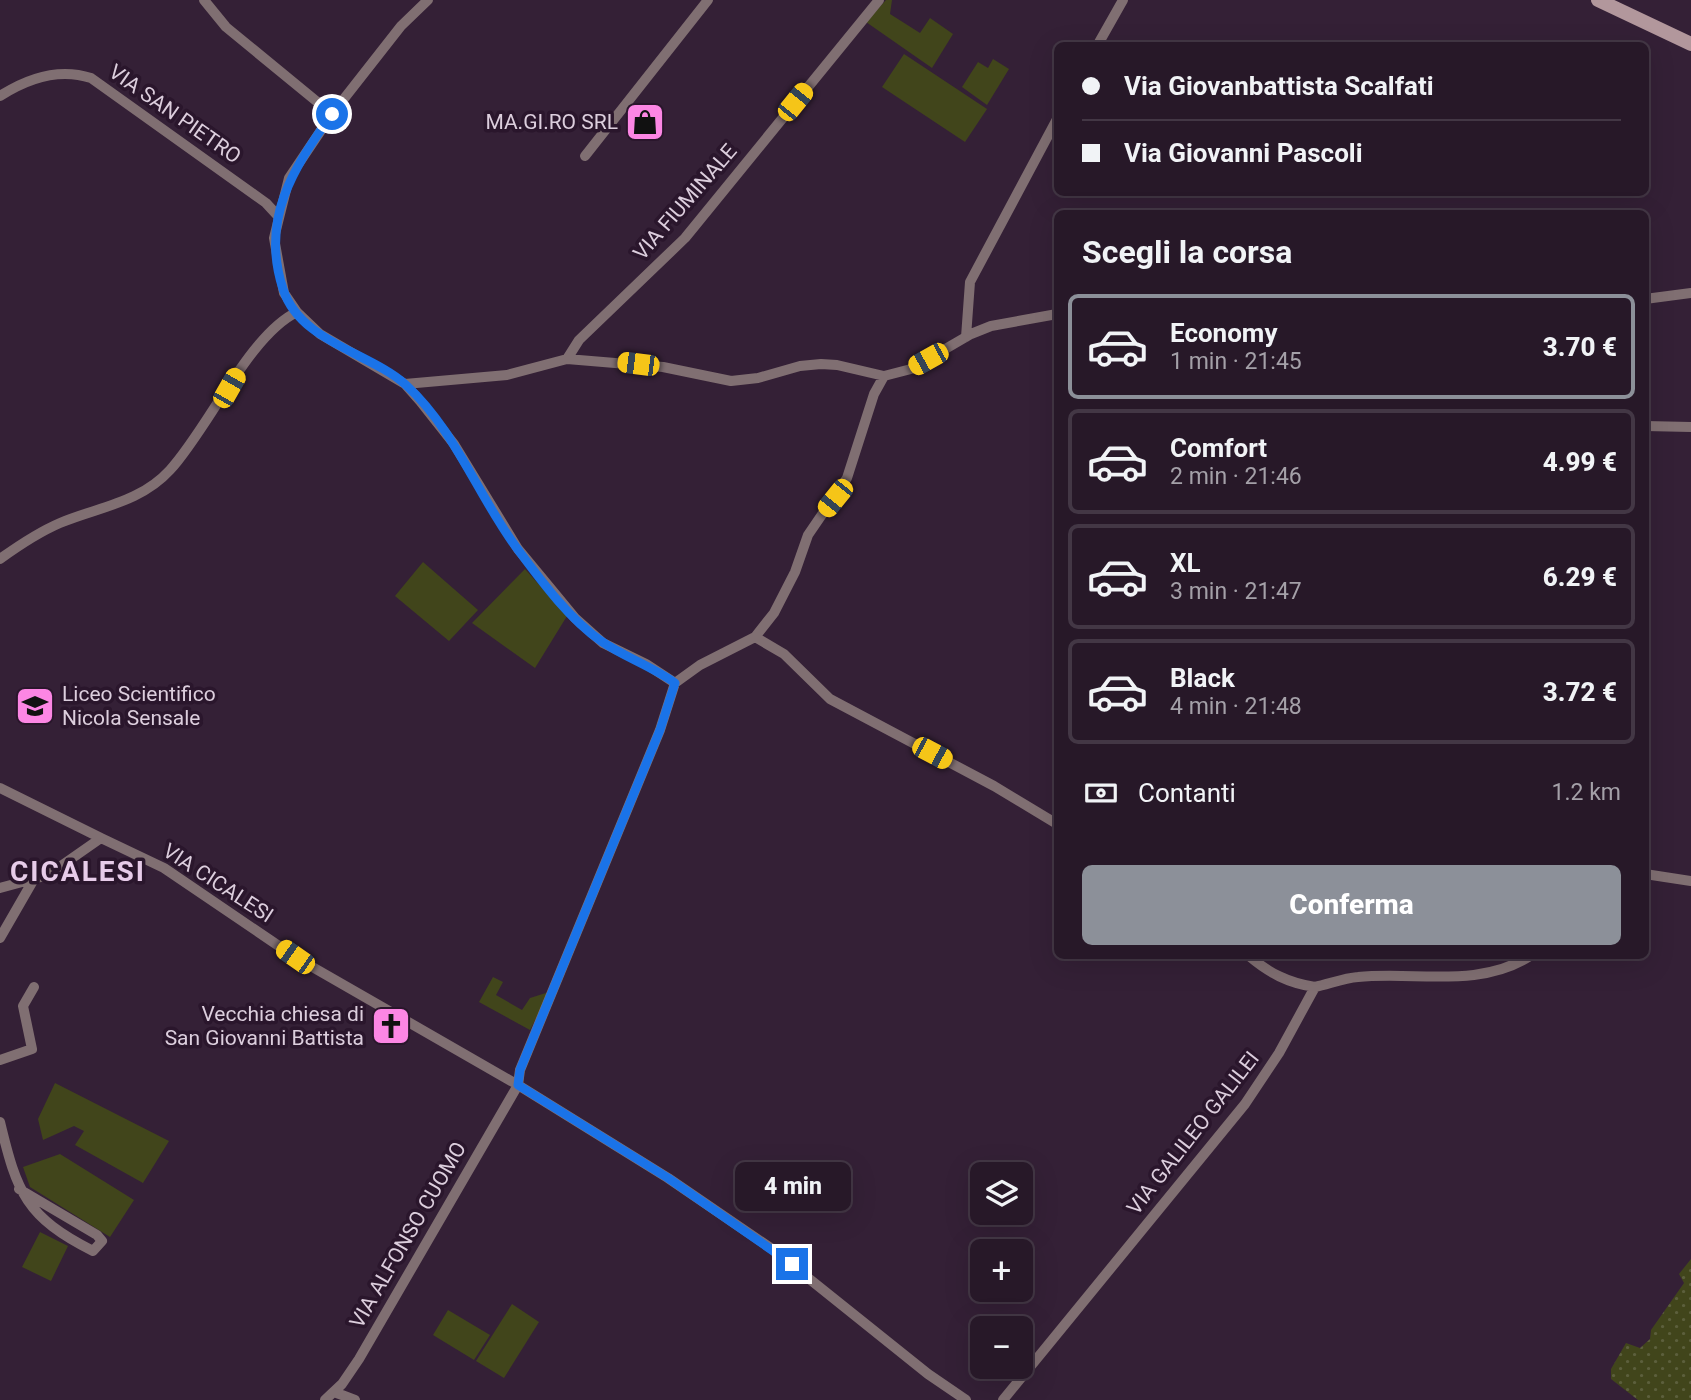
<!DOCTYPE html>
<html lang="it">
<meta charset="utf-8">
<style>
body{margin:0;font-family:Roboto,sans-serif;background:#2f2130;color:#f1f3f6;height:100vh;display:flex;flex-direction:column;font-size:26px;white-space:nowrap}
*{box-sizing:border-box;margin:0}
p{font-size:23px;color:#a4a0a8}
.icon{flex:none;width:38px;height:38px;fill:none;stroke:currentColor;stroke-width:2;stroke-linecap:round;stroke-linejoin:round}
.map{position:relative;flex:1;overflow:hidden}
.drawer{position:absolute;left:1054px;top:210px;width:595px;height:749px;display:flex;flex-direction:column;background:#271828;border-radius:10px;box-shadow:0 7px 28px #0002,0 0 0 2px #433745}
.drawer>*{flex:none}
.banner{position:absolute;left:1054px;top:42px;width:595px;height:154px;border-radius:10px;box-shadow:0 7px 28px #0002,0 0 0 2px #433745;display:grid;align-content:center;height:154px;padding:0 28px;background:#271828}
.fabs{position:absolute;left:970px;top:1162px;display:grid;gap:14px}
.fabs a{display:grid;place-items:center;width:63px;height:63px;border-radius:10px;background:#271828;box-shadow:0 7px 28px #0002,0 0 0 2px #433745;font-size:35px}
.end{position:absolute;width:32px;height:32px;margin:-16px;border:9px solid #1a73e8;background:#fff;box-shadow:0 0 0 4px #fff}
.from{border-radius:50%}
.bubble{position:absolute;height:49px;border-radius:10px;background:#271828;box-shadow:0 7px 28px #0002,0 0 0 2px #433745;font-size:23px;font-weight:800;line-height:49px;text-align:center}
.car{position:absolute;width:21px;height:42px;margin:-21px -10px;border-radius:9px;box-shadow:0 0 5px 2px #0007;background:linear-gradient(#f5c518 24%,#345 0 40%,#f5c518 0 76%,#345 0 86%,#f5c518 0)}
.banner b{display:flex;align-items:center;gap:24px;height:66px;font-size:26px}
.banner b+b{border-top:2px solid #433745}
.banner i{width:18px;height:18px;background:#f1f3f6}
ul{padding:0;list-style:none}
li{display:flex;align-items:center;gap:21px;height:105px;margin:0 14px 10px;padding:0 14px;border:4px solid #433745;border-radius:10px}
li div{flex:1}
li b{display:block;font-size:26px}
li em{font-style:normal;font-weight:800}
li.on{border-color:#8c9099}
li>.icon{width:63px;height:63px;stroke-width:1.5}
h2{padding:0 28px;font-size:32px;line-height:84px}
.pay{display:flex;align-items:center;gap:18px;height:77px;padding:0 28px;font-size:26px}
.pay p{margin-inline-start:auto}
.button{display:flex;gap:14px;margin-top:auto;padding:14px 28px}
.button a{flex:1;height:80px;border-radius:10px;background:#8c9099;color:#fff;font-size:28px;font-weight:800;line-height:80px;text-align:center}
.map>svg:first-child{display:block}
.green{fill:#41451b}
.park{fill:url(#park-dots)}
.lines{fill:none;stroke-linecap:round;stroke-linejoin:round}
.street{stroke:#806f72;stroke-width:10}
.secondary{stroke:#b2979c;stroke-width:14}
.route{stroke:#1a73e8;stroke-width:9}
.labels{text-anchor:middle;stroke-width:7;stroke-linejoin:round;paint-order:stroke}
.street-label{font-size:21px;fill:#dccedd;stroke:#2a162c}
.poi-label{font-size:21px;fill:#dccedd;stroke:#2a162c;text-anchor:end}
.district-label{font-size:28px;font-weight:bold;letter-spacing:2px;fill:#e7cce9;stroke:#2a162c}
</style>
<div class="map">
<svg width="1691" height="1400" viewBox="0 0 1691 1400">
<defs>
<pattern id="park-dots" width="8" height="8" patternUnits="userSpaceOnUse" patternTransform="scale(1.75)"><rect width="8" height="8" fill="#41451b"/><path d="M2 2h.1M6 6h.1" fill="none" stroke="#5c5f3c" stroke-width="1.8" stroke-linecap="round"/></pattern>
</defs>
<rect width="100%" height="100%" fill="#342036"/>
<path class="green" d="M886,0H892L890,14L920,33L930,18L953,34L932,68L866,22Z
M904,54L987,109L965,142L882,87Z
M993,59L1009,69L987,105L962,87L978,62L988,68Z
M423,562L478,610L449,641L395,596Z
M525,569L567,616L535,668L472,623Z
M493,977L503,982L496,995L522,1010L530,998L549,992L530,1030L479,1002Z
M55,1083L169,1141L143,1183L75,1145L84,1131L74,1126L43,1140L38,1119Z
M60,1154L134,1200L110,1237L30,1187L23,1167Z
M40,1232L68,1246L51,1281L22,1267Z
M512,1304L539,1322L504,1378L476,1361Z
M448,1310L490,1335L474,1360L433,1335Z"/>
<path class="park" d="M1691,1259V1400H1638L1611,1379V1369L1626,1343L1640,1348L1650,1339L1651,1330L1684,1283L1679,1274Z"/>
<g class="lines">
<path class="street" d="M204,0L226,27L332,114
M428,0L401,26L332,114L289,178L274,238L284,293L297,312L320,334L405,384L420,401L454,444L518,549L575,618L603,643L646,664L675,683
M1097,46L1123,0
M0,96C28,78 60,68 91,78L266,203L278,216
M585,156L708,0
M1645,299L1691,293
M966,337L970,282L1057,119
M567,359L579,340L685,238L879,0
M405,384L507,375L567,359L663,367L731,381L758,378L800,366L821,364L837,365L884,376L911,369L971,334L991,326L1057,314
M1645,426L1691,427
M0,559C18,546 39,532 60,523C98,507 140,503 170,470C208,429 249,335 297,312
M755,637L784,654L830,699L994,786L1057,824
M0,788L101,838
M1645,874L1691,881
M0,888L48,875L101,838L164,868L295,957L518,1085L668,1178L772,1249L928,1374L966,1400
M0,938L34,879
M1249,956C1269,973 1288,983 1315,987
M0,1060L32,1049L23,1006L34,987
M0,1122C17,1193 26,1217 93,1251L102,1241L97,1235L19,1189
M334,1392L355,1400
M325,1400L342,1384L359,1359L518,1085L520,1070L660,730L675,683L700,665L755,637L774,613L795,572L808,535L847,478L874,394L884,376
M1003,1400L1245,1104L1279,1053L1315,987C1329,984 1344,978 1358,977C1415,971 1478,989 1530,956"/>
<path class="secondary" d="M1598,0L1691,44"/>
</g>
<g class="lines">
<path class="route" d="M332,114C293,169 260,219 283,289C300,342 369,352 406,385C455,430 477,494 516,547C540,579 568,618 601,641C624,657 652,666 675,683L660,730L520,1070L518,1085L668,1178L792,1264"/>
</g>
<defs>
<g id="shop-square" transform="scale(2.0125)"><rect x="-9" y="-9" width="18" height="18" rx="4" fill="#fc86e4" stroke="#2a162c"/><path d="M-5-2.5h2.3a2.7 3.5 0 0 1 5.4 0H5L5.5 6h-11ZM-1.5-2.5h3a1.5 2.3 0 0 0-3 0Z" fill="#111"/></g>
<g id="school-square" transform="scale(2.0125)"><rect x="-9" y="-9" width="18" height="18" rx="4" fill="#fc86e4" stroke="#2a162c"/><path d="M0-5L7-2L0 1L-7-2ZM-4 1L0 2.5L4 1V4Q0 6-4 4Z" fill="#111"/></g>
<g id="church-square" transform="scale(2.0125)"><rect x="-9" y="-9" width="18" height="18" rx="4" fill="#fc86e4" stroke="#2a162c"/><path d="M-1.2-6h2.4v3.5h3.3v2.4h-3.3V6h-2.4V-.1h-3.3v-2.4h3.3Z" fill="#111"/></g>
</defs>
<g fill-rule="evenodd">
<use href="#shop-square" x="645" y="122"/>
<use href="#school-square" x="35" y="706"/>
<use href="#church-square" x="391" y="1026"/>
</g>
<g class="labels">
<g class="street-label">
<text transform="translate(175 114) rotate(35)" y="7">VIA SAN PIETRO</text>
<text transform="translate(685 202) rotate(-49)" y="7">VIA FIUMINALE</text>
<text transform="translate(218 883) rotate(33)" y="7">VIA CICALESI</text>
<text transform="translate(1193 1133) rotate(-52)" y="7">VIA GALILEO GALILEI</text>
<text transform="translate(408 1235) rotate(-60)" y="7">VIA ALFONSO CUOMO</text>
</g>
<g class="poi-label">
<text x="618" y="129">MA.GI.RO SRL</text>
<text x="62" y="701" text-anchor="start">Liceo Scientifico<tspan x="62" dy="24">Nicola Sensale</tspan></text>
<text x="364" y="1021">Vecchia chiesa di<tspan x="364" dy="24">San Giovanni Battista</tspan></text>
</g>
<g class="district-label">
<text x="78" y="881">CICALESI</text>
</g>
</g>
</svg>
<div class="fabs">
<a><svg class="icon" aria-label="layers" viewBox="0 0 24 24"><path d="M12 4l9 5-9 5-9-5zM3 14l9 5 9-5"/></svg></a>
<a>+</a>
<a>−</a>
</div>
<i class="end from" style="left:332px;top:114px"></i>
<i class="end" style="left:792px;top:1264px"></i>
<div class="bubble" style="left:735px;top:1162px;width:116px">4 min</div>
<i class="car" style="left:795px;top:102px;rotate:39deg"></i>
<i class="car" style="left:928px;top:359px;rotate:241deg"></i>
<i class="car" style="left:638px;top:364px;rotate:277deg"></i>
<i class="car" style="left:229px;top:388px;rotate:30deg"></i>
<i class="car" style="left:835px;top:498px;rotate:219deg"></i>
<i class="car" style="left:932px;top:753px;rotate:118deg"></i>
<i class="car" style="left:295px;top:957px;rotate:305deg"></i>
<div class="banner">
<b><i class="from"></i>Via Giovanbattista Scalfati</b>
<b><i></i>Via Giovanni Pascoli</b>
</div>
<section class="drawer">
<h2>Scegli la corsa</h2>
<ul>
<li class="on"><svg class="icon" aria-label="car" viewBox="0 0 24 24"><path d="M5 17H2v-5l4-1 3-4h7l3 4 3 1v5h-3M9 17h6M6 11h13"/><circle cx="7" cy="17" r="2"/><circle cx="17" cy="17" r="2"/></svg><div><b>Economy</b><p>1 min · 21:45</p></div><em>3.70 €</em></li>
<li><svg class="icon" aria-label="car" viewBox="0 0 24 24"><path d="M5 17H2v-5l4-1 3-4h7l3 4 3 1v5h-3M9 17h6M6 11h13"/><circle cx="7" cy="17" r="2"/><circle cx="17" cy="17" r="2"/></svg><div><b>Comfort</b><p>2 min · 21:46</p></div><em>4.99 €</em></li>
<li><svg class="icon" aria-label="car" viewBox="0 0 24 24"><path d="M5 17H2v-5l4-1 3-4h7l3 4 3 1v5h-3M9 17h6M6 11h13"/><circle cx="7" cy="17" r="2"/><circle cx="17" cy="17" r="2"/></svg><div><b>XL</b><p>3 min · 21:47</p></div><em>6.29 €</em></li>
<li><svg class="icon" aria-label="car" viewBox="0 0 24 24"><path d="M5 17H2v-5l4-1 3-4h7l3 4 3 1v5h-3M9 17h6M6 11h13"/><circle cx="7" cy="17" r="2"/><circle cx="17" cy="17" r="2"/></svg><div><b>Black</b><p>4 min · 21:48</p></div><em>3.72 €</em></li>
</ul>
<div class="pay"><svg class="icon" aria-label="cash" viewBox="0 0 24 24"><path d="M3 7h18v10H3z"/><circle cx="12" cy="12" r="2"/></svg>Contanti<p>1.2 km</p></div>
<div class="button"><a>Conferma</a></div>
</section>
</div>
